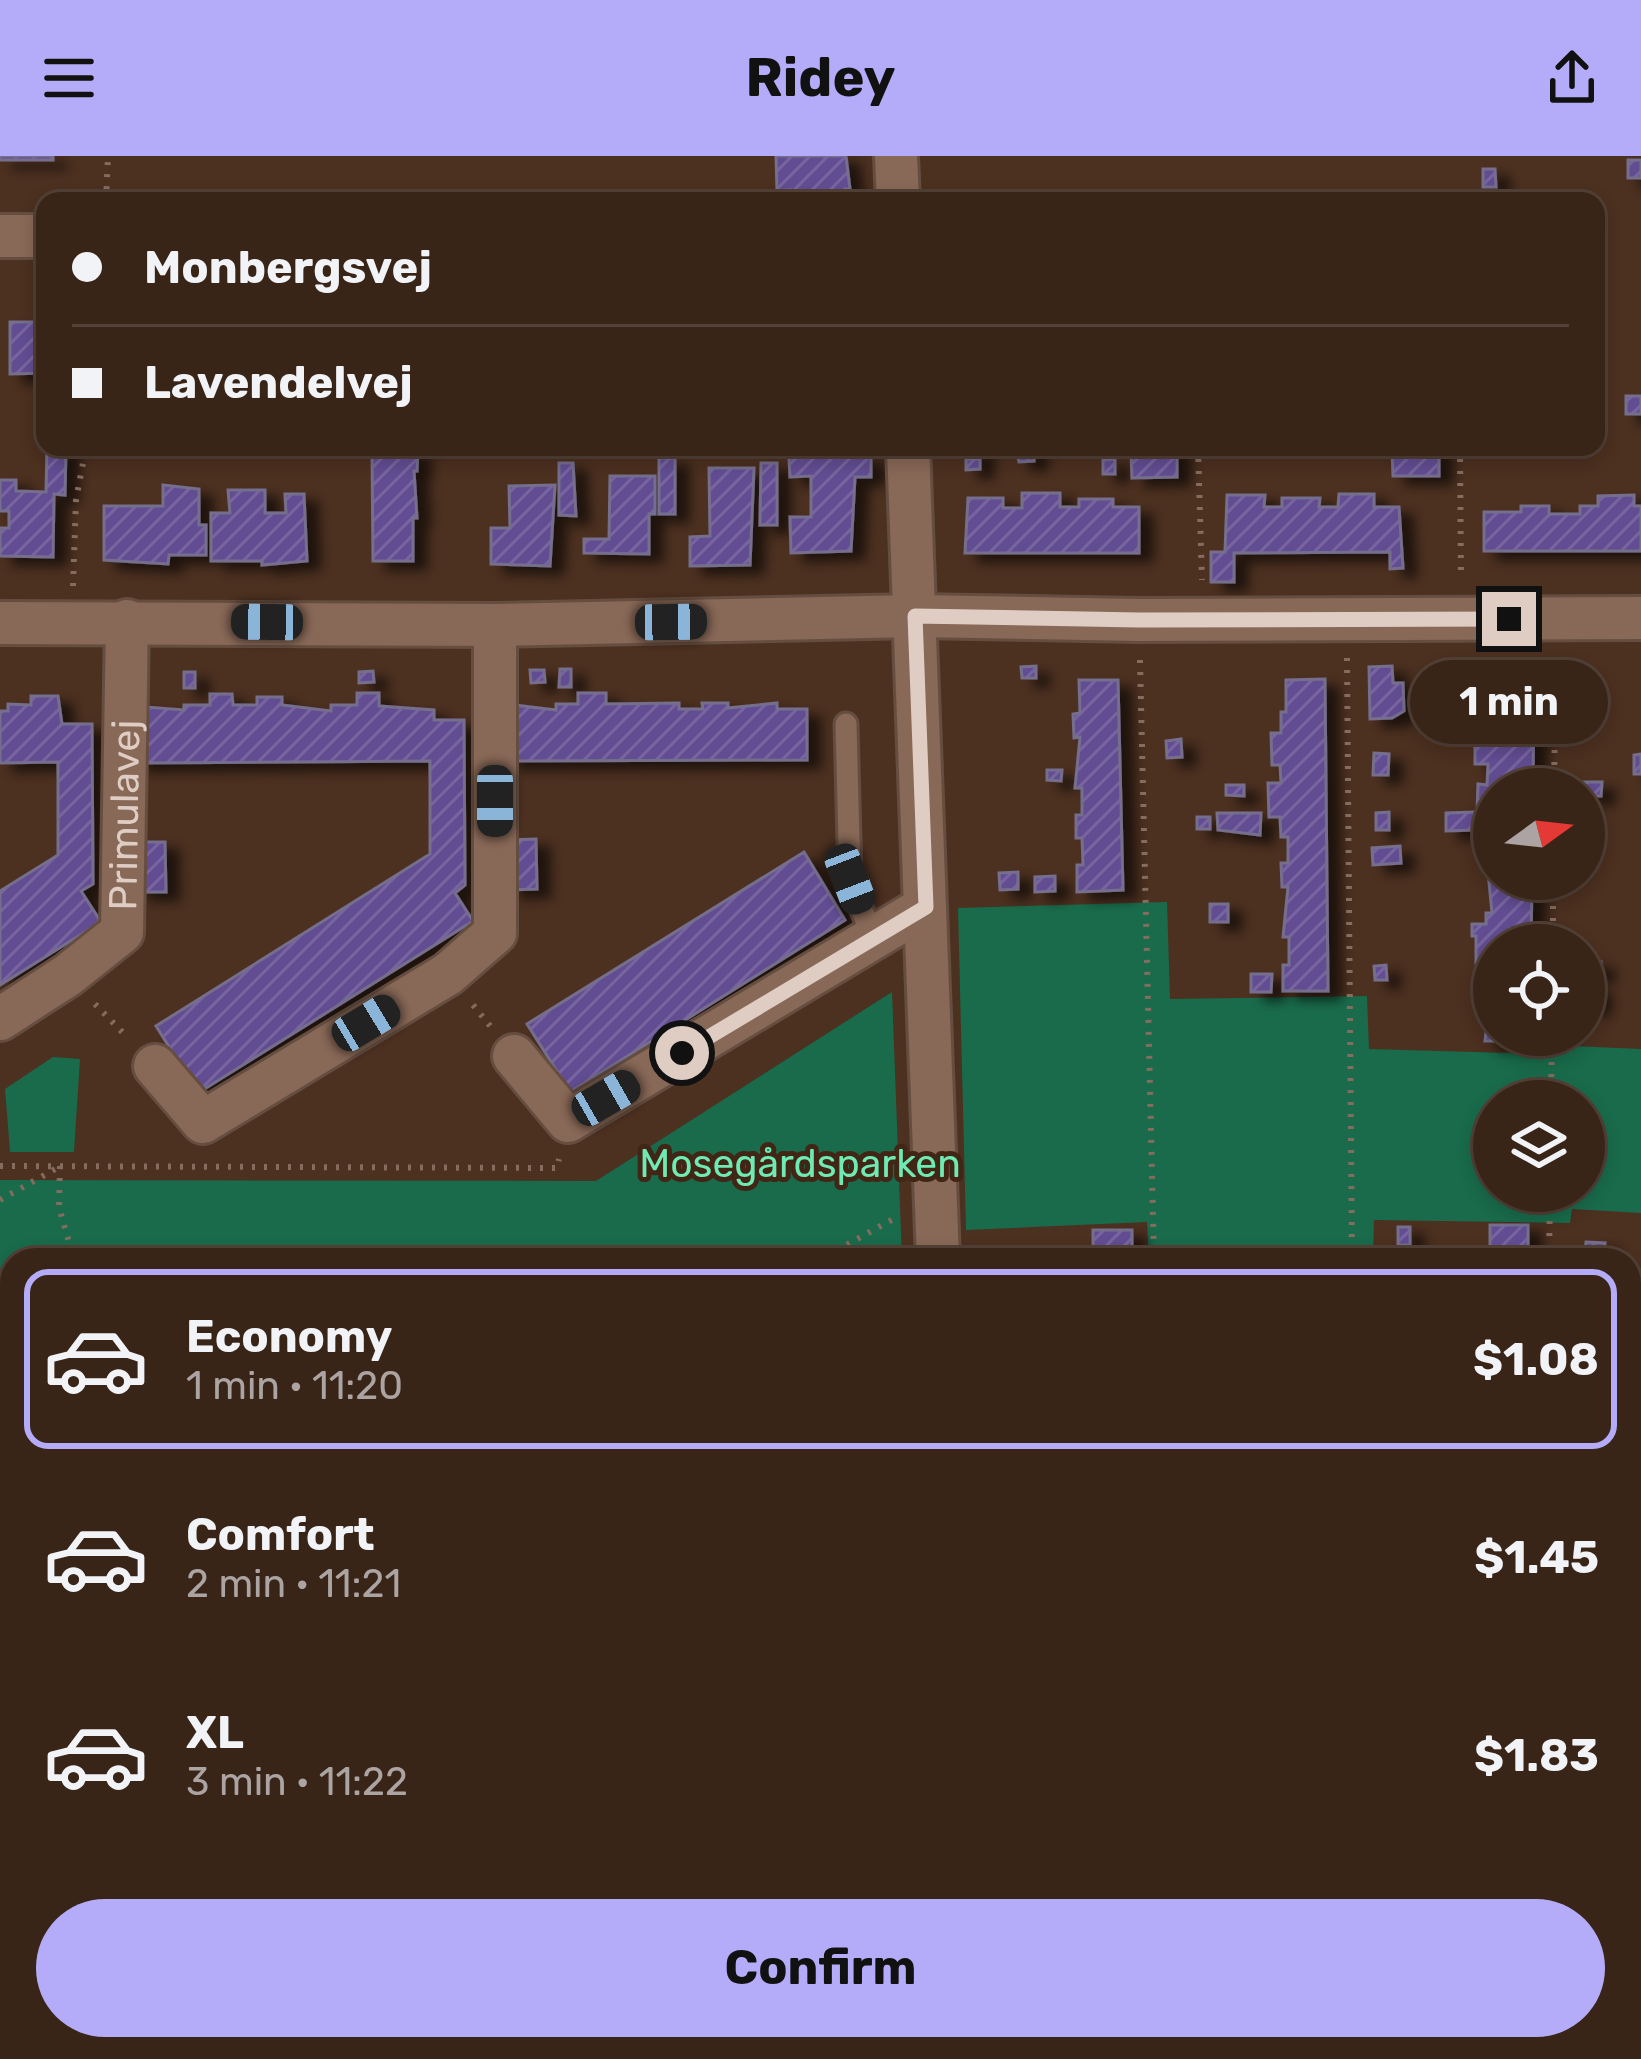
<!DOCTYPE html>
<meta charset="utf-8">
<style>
body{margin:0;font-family:Rubik,sans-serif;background:#443025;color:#f1f3f6;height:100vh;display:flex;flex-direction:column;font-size:45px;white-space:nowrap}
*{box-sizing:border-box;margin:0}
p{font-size:39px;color:#aba4a2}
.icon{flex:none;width:66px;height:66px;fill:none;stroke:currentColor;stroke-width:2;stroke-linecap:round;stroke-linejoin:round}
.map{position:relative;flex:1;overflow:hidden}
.details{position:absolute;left:0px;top:1092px;width:1641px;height:813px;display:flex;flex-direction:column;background:#392418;border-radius:36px 36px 0 0;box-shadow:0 6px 18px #0003,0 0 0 3px #534137}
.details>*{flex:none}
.banner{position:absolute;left:36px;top:36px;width:1569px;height:264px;border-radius:24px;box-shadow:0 6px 18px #0003,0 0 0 3px #534137;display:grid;align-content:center;height:264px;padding:0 36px;background:#392418}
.needle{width:78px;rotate:75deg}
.controls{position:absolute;left:1473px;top:612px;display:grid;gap:24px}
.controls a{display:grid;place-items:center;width:132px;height:132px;border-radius:50%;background:#392418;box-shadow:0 6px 18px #0003,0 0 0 3px #534137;font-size:60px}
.end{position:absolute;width:54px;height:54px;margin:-27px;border:15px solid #dfcdc4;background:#111;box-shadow:0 0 0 6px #111}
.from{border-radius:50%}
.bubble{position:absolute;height:84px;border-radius:42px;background:#392418;box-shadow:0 6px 18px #0003,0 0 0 3px #534137;font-size:39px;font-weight:700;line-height:84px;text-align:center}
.car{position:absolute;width:36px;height:72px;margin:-36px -18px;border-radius:15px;box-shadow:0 0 9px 3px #0007;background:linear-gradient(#222 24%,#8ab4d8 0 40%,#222 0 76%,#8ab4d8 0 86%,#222 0)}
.banner b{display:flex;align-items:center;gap:42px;height:114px;font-size:45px}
.banner b+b{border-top:3px solid #534137}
.banner i{width:30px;height:30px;background:#f1f3f6}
ul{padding:21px 0 0;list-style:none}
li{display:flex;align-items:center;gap:36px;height:180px;margin:0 24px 18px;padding:0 12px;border:6px solid transparent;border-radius:24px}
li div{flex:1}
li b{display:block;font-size:45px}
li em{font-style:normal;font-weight:700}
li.selected{border-color:#b4acf9}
li>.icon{width:108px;height:108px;stroke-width:1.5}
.action{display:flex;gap:24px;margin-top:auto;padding:24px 36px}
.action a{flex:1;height:138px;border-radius:72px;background:#b4acf9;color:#111;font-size:48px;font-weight:700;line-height:138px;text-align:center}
header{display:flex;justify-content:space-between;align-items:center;height:156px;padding:0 36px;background:#b4acf9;color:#111;font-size:54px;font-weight:700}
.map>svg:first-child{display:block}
.forest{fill:url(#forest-firs)}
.park{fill:#196b4b;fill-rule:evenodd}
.building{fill:url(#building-hatch);stroke:#756e8d;stroke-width:3;filter:url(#shadow)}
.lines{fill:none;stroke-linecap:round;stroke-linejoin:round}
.lane-casing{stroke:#654e40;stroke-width:27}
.street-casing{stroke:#654e40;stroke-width:48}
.path{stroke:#846c5e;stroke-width:6;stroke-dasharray:3 9;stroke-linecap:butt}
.lane{stroke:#886857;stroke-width:21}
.street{stroke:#886857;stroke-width:42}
.route{stroke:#dfcdc4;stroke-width:15}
.labels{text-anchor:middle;stroke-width:10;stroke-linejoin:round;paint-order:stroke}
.street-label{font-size:39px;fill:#dfcdc4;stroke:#412616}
.park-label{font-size:39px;fill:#6eebb3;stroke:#412616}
</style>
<header><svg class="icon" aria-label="menu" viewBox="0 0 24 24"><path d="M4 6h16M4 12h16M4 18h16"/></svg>Ridey<svg class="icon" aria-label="share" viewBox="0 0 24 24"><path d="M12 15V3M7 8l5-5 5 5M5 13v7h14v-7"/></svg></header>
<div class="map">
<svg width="1641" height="1903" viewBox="0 0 1641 1903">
<defs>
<pattern id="forest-firs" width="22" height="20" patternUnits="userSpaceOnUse" patternTransform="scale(3)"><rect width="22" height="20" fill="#167e57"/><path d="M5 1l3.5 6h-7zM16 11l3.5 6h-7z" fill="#28644c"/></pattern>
<pattern id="building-hatch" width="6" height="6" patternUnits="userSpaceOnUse" patternTransform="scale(3)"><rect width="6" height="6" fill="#624d92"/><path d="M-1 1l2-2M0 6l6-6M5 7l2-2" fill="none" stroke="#7865a0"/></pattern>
<filter id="shadow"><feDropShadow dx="13" dy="8" stdDeviation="6" flood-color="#0009"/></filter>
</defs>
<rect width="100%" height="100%" fill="#4c3020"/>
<path class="forest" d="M1629,1718H1641V1903H1556V1893H1629Z"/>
<path class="park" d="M1167,746L1170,843L1367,840L1369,893L1541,898L1571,890L1641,893V1057L1572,1053L1570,1067L1374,1064L1373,1104H1149L1147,1066L966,1074L958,752ZM1494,945H1584V1035H1494Z
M892,836L902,1104H12V1299H0V1024L596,1025Z
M53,901L80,903L74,996H10L5,933Z"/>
<path class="building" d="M0,0H53V4H0Z
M776,0H846L850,33H845V45H788L790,34L777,35Z
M1628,4H1641V22H1628Z
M1483,13H1495L1496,31H1483Z
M10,166H42L45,217L10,218Z
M1626,240H1641V258H1626Z
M47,291H66L65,339L54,338L53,401L0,400V372H9V355H0V324H16V335L46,336Z
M966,291H980V301L966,302Z
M1016,291H1034V305L1019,306Z
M1137,291H1177V321L1132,322L1131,296L1137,295Z
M1382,291H1439V320H1393L1392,295L1382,296Z
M372,294H418L417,315H414L417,362H413V405H373Z
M871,300V321H855L851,395L791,397L790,361H811V320L790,321L789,302Z
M659,302H675V358H659Z
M966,303H980V313L966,314Z
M1115,303V318H1103V304Z
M559,307H573L576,360L559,359Z
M761,307H777V369H760Z
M709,312H754L750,409L690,410V381L710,380Z
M610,320H655V358H649V398L584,397V383H609Z
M163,329L199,333V369H206V399H169L168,408L104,404V350H163Z
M555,329L550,410L491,408V372H510L509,330Z
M228,334H265V357H286L285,338H304L307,405L262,409V405H211V357H230Z
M1022,337H1060V351H1079V343H1113V351H1139V397H965L968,342H1003V352H1022Z
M1339,338H1374V351H1399L1403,412L1390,413V396L1234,397V426H1211V396H1225L1227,339H1265L1264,351H1282V342H1320L1319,351H1338Z
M1634,339V350H1641V395H1484V356H1521V350H1549V358H1580V350H1598V340Z
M1036,510V522H1022L1021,511Z
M1392,510L1393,527H1403L1404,555L1392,562L1370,563L1369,511Z
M560,513H571V531H559Z
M1495,513H1506V522H1534L1533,633H1494V723H1532L1531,789H1494V879H1530V885H1485L1491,831H1486V807H1476V780H1472V768H1486V757H1492L1487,706H1493V679L1488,678V656H1477L1478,628L1487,629L1488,608H1475V577H1487L1488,557H1476L1477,526H1494Z
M530,514H544L545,526L531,527Z
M373,515L374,526L359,527V516Z
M184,516H195V532H184Z
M1325,523L1328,835H1283V809H1289V781H1283L1288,731H1282L1281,707H1288V681H1281L1280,661H1269L1268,627H1281L1280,609H1272L1271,577H1281V556H1286V524Z
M1079,524H1118L1123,734L1077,736V709H1083L1082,682H1076V659H1082V632H1075L1080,581L1074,582L1073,558L1080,557Z
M357,537H379V550L434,554V564H464L465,729L455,737L473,765L198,937L156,870L430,698V605L134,607V550L184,554V549H210V538H232L233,549H257V541H282V549L331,555V549H357Z
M578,537H606V548L679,547V553H703L702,547H728V552L777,547V553H807V604L506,605V548L556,554V548H578Z
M31,540H58L62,568H92L93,728L81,735L101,766L0,829V735L58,699V606L0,607V555H8V548L31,549Z
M1453,553L1455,571L1440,572V554Z
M1181,583L1182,601L1167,602L1166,585Z
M1374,597L1389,598L1388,619H1373Z
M1641,598V618H1634V599Z
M1047,614H1062L1061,625L1047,624Z
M1584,626H1602L1601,640H1584Z
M1226,629H1244V640L1226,639Z
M1389,656V674H1376V657Z
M1474,656L1475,674L1446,675V657Z
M1217,657H1261L1260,679L1218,674Z
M1197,661H1210V673H1197Z
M536,683L537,733L508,734L507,684Z
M135,686H165L166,736H136Z
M1400,690L1401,707L1373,709L1372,692Z
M804,696L845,764L570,936L527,868Z
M1018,716V733L1000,734L999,717Z
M1055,720V735L1035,736V721Z
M1210,748H1228V766H1210Z
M1586,806H1601V817H1586Z
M1386,809L1387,824H1375L1374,810Z
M1251,818H1272L1271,836H1251Z
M1584,830H1597V850H1584Z
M1490,1069H1528V1104H1483L1490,1102Z
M1398,1071H1410V1089H1398Z
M1093,1074H1132V1104H1093Z
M1586,1086L1605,1087L1603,1103L1585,1101Z
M0,1407L1,1411H12V1457L0,1454Z
M4,1591H12V1616H5Z
M1629,1613H1641V1672H1629Z
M0,1641H12V1659L0,1660Z
M0,1721H12V1738H0Z
M6,1752H12V1789H7Z
M233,1893H278V1898L275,1903H229Z
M416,1893H488V1903H416Z
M616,1893H665V1894H661V1903H616Z
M818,1893H890V1903H818Z
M1013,1893H1074V1903L1013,1902Z
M1237,1893H1296L1295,1903H1224L1225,1898H1237Z
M1423,1893H1471V1903H1423Z"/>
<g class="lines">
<g class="lane-casing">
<path id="lane" d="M846,568L850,723L874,785"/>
</g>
<g class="street-casing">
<g id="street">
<path d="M896,0L898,45"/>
<path d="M0,80H45"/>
<path d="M908,291L938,1104"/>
<path d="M0,467L495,469L915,460L1139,464L1641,462"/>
<path id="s1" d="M0,863L68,819L122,776L127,465"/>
<path d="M514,900L568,965L925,751"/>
<path d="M155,910L203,966L448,818L495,777V469"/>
<path d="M1629,1504H1641"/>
<path d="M0,1515L12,1516"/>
<path d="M327,1893L328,1903"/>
<path d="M718,1893V1903"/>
<path d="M1135,1903V1893"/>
<path d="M1535,1903V1893"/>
</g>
</g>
<path class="path" d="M106,45L108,0
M1198,291L1202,424
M1460,291L1461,423
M73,430L76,344L86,291
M1347,502L1352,1104
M1140,504L1154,1104
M1554,633L1556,502
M1553,789V723
M95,848L128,882
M473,849L491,871
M1551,945L1552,879
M0,1010L557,1012L559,1003
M60,1010L59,1051L74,1104
M0,1044L57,1012
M829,1104L839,1093L897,1061
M1549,1104L1550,1035
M0,1289H12
M146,1893V1903"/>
<use href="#lane" class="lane"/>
<use href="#street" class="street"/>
</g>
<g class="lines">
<path class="route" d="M682,897L926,751L915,460L1139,464L1509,463"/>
</g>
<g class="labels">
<g class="street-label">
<text dy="14" stroke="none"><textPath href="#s1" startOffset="267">Primulavej</textPath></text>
</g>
<g class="park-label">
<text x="800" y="1021">Mosegårdsparken</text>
</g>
</g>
</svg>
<div class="controls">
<a><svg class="needle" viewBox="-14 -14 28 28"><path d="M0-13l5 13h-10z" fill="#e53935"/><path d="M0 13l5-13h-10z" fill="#aba4a2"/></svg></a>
<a><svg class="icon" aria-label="locate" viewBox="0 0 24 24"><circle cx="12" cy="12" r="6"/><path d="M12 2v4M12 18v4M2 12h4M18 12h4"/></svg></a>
<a><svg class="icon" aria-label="layers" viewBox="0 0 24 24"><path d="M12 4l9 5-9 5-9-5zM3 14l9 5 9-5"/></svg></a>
</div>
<i class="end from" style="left:682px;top:897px"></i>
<i class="end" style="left:1509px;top:463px"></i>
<div class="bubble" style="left:1410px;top:504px;width:198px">1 min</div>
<i class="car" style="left:267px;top:466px;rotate:271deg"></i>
<i class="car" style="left:671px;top:466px;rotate:89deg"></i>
<i class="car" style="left:495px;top:645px;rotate:180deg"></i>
<i class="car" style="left:850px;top:723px;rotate:159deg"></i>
<i class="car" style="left:366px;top:867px;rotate:59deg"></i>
<i class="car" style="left:606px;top:942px;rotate:60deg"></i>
<div class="banner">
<b><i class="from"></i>Monbergsvej</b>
<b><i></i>Lavendelvej</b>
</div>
<section class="details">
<ul>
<li class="selected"><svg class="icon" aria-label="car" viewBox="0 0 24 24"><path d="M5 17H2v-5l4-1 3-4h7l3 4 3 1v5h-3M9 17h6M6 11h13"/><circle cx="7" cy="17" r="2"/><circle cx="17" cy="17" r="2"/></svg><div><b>Economy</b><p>1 min · 11:20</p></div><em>$1.08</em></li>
<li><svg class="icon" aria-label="car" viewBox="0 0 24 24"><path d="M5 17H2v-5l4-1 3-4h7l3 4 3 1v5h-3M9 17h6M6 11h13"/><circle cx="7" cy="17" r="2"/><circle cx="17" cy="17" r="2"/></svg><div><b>Comfort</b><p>2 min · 11:21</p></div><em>$1.45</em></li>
<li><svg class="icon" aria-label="car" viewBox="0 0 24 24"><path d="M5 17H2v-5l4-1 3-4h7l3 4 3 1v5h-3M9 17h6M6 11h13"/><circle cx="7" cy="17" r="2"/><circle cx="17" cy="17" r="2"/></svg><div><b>XL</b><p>3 min · 11:22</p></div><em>$1.83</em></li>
</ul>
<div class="action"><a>Confirm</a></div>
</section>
</div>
